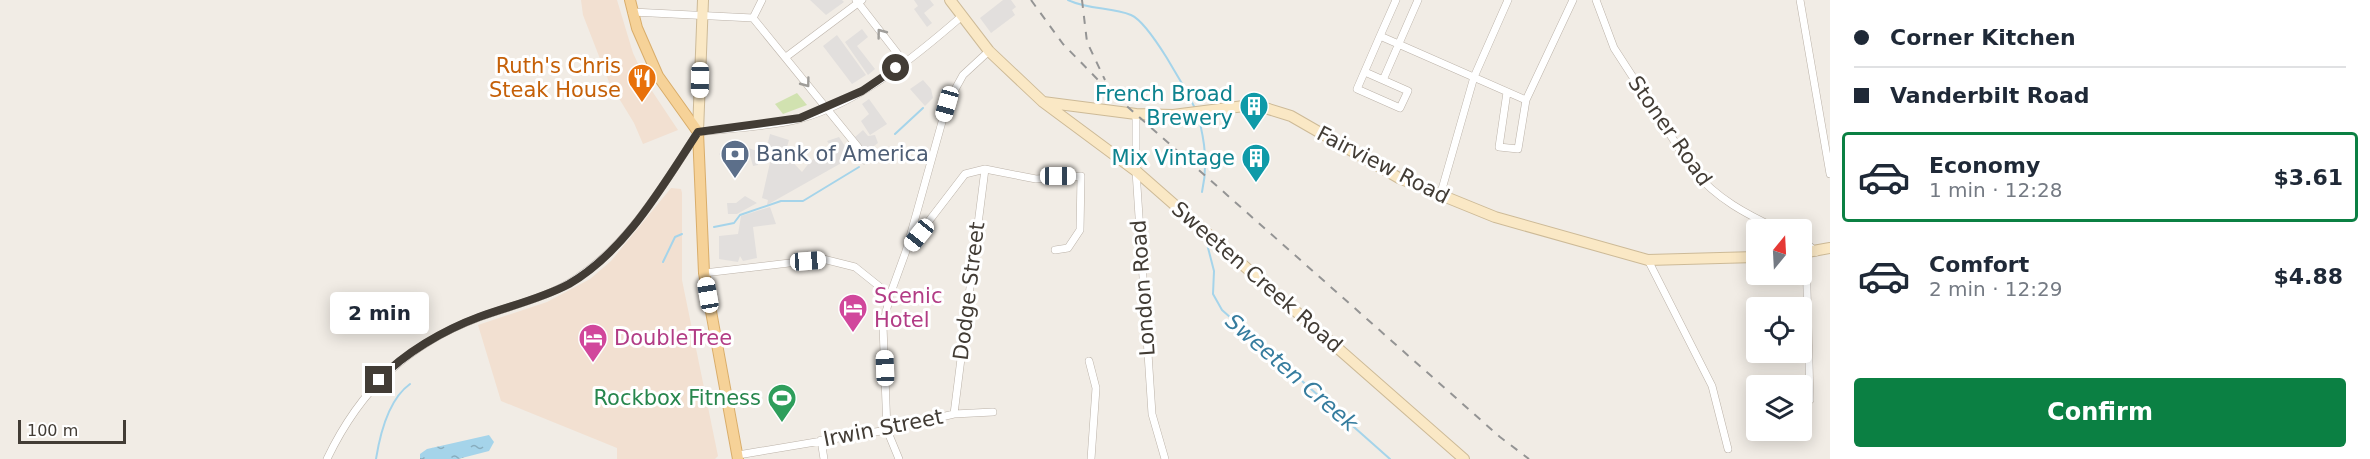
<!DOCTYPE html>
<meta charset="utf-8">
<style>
body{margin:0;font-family:"DejaVu Sans",sans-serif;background:#f6f6f7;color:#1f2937;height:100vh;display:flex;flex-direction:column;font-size:22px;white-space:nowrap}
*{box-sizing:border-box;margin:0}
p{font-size:20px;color:#747a83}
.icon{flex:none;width:33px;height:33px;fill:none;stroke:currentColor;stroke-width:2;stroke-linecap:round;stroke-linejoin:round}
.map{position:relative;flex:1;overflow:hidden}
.side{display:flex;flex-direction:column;background:#fff;width:540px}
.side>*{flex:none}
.banner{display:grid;align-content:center;height:132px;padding:0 24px;background:#fff}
.needle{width:39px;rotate:18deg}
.fabs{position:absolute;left:1746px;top:219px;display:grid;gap:12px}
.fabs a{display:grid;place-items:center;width:66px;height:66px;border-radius:6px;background:#fff;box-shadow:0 3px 15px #0003;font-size:30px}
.scale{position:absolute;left:18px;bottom:15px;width:108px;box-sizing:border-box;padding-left:6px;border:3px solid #423c35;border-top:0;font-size:16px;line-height:21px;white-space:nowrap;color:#423c35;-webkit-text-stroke:4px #fff;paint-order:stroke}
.end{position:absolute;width:27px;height:27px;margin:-14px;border:8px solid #423c35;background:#fff;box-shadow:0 0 0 3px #fff}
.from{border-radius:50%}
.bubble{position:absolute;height:42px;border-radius:6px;background:#fff;box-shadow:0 3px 15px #0003;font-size:20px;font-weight:600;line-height:42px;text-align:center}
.car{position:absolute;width:18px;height:36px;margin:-18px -9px;border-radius:8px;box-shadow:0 0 4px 2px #0007;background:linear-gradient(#fff 24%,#345 0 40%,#fff 0 76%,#345 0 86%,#fff 0)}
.banner b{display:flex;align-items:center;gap:21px;height:57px;font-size:22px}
.banner b+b{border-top:2px solid #e0e1e3}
.banner i{width:15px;height:15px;background:#1f2937}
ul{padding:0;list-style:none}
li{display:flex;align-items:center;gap:18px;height:90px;margin:0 12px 9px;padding:0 12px;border:3px solid transparent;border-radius:6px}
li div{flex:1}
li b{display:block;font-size:22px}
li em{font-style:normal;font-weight:600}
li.selected{border-color:#0b8043}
li>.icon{width:54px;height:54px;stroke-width:1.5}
.primary-button{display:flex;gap:12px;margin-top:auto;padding:12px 24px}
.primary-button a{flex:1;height:69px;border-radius:6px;background:#0b8043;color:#fff;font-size:24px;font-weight:600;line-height:69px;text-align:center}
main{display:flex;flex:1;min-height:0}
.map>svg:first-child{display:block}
.commercial{fill:#f2e0d1}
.pitch{fill:#d1e2b0}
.parking{fill:#e2dfdd}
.water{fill:url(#water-ripples)}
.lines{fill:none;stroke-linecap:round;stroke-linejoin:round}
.stream{stroke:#a5d4ea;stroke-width:2}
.street-casing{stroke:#bbb2a8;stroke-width:8}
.secondary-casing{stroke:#cdba97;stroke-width:12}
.primary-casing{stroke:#d9ad6a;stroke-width:12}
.street{stroke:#fff;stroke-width:7}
.secondary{stroke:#fae8c5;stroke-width:10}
.primary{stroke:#f6d298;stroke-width:10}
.rail{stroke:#949494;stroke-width:2;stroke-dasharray:8 8;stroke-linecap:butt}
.oneway{stroke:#a09e9a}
.route{stroke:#423c35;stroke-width:8}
.labels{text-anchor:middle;stroke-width:6;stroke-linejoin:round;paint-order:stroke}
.food-label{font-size:21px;fill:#c56008;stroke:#fff;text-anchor:end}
.culture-label{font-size:21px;fill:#0d838f;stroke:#fff;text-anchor:end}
.street-label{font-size:21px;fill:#423c35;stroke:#fff}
.service-label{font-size:21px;fill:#4e5e75;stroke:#fff;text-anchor:start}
.hotel-label{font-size:21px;fill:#b23c85;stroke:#fff;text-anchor:start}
.leisure-label{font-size:21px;fill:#27864d;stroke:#fff;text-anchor:end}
.water-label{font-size:22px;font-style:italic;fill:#357c9e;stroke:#fff}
</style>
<main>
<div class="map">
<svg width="1830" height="459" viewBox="0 0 1830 459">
<defs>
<pattern id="water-ripples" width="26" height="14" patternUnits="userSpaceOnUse" patternTransform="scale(1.5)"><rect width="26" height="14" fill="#a5d4ea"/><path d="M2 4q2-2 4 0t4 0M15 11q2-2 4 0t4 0" fill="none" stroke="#88adbe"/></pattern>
</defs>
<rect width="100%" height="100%" fill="#f1ece5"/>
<path class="commercial" d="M581,0H617L633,53L648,85L678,130L643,144L634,123L609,82L583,15Z
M671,188L681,189L682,193V280L718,456L715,459H617V448L501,401L478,325L547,302L590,279L611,261Z"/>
<path class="pitch" d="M797,93L807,105L783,114L775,104Z"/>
<path class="parking" d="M810,0H842L844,2L826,15Z
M914,0H930L934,5L924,13L932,23L927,27L914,9L918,6Z
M1003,0H1011L1016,7L1012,10L1015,15L991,33L980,18Z
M862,29L868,37L857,46L875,69L868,75L845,42Z
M837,35L866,75L852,84L823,46Z
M923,80L931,89L933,98L925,106L910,89Z
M869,99L887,124L870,135L861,121L869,114L862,104Z
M863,130L868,136L875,135L878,143L866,152L854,138Z
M770,134L789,140L785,154L802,172L809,163L830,145L827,141L839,137L852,157L767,205L768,200L762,198L771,158L765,155Z
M734,143L757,151L758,165L753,166L748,148L726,160L719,154Z
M745,196L757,203L737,214H728L727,203H736Z
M770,207L776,224L753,227L757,258L743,261L740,256L738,262L719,259V236L738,234L741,216Z"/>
<path class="water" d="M489,435L494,442L489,451L458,459H420V454L427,449Z"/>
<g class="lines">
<path class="stream" d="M1068,0C1089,10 1111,7 1131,15C1150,23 1186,90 1196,110
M1198,115C1205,142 1208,165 1202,192
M895,134L923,108
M714,227L734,223L740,215L781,201H803L859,167
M1206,240L1214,271L1213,294L1222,310L1390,459
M663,262L675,237L682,234
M376,459C380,434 389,399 410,384"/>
<g class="street-casing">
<path id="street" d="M856,0L904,62
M1396,0L1380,36L1526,100L1573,0
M1596,0L1614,48L1693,170C1717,199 1746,214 1780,230
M1800,0L1830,174
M632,12L753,18L858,147L864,160
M753,18L762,0
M786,57L862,0
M1365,72L1408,91L1400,108L1357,89L1380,36
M1383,80L1418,0
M1507,92L1499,147L1518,149L1526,100
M1136,114V171L1152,414L1165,459
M1440,196L1474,77L1508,0
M1802,239L1816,252
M909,247L965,174L985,169L1036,179L1081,176L1080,230L1068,248L1055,250
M1806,253L1810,400
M1648,260L1712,386L1728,449
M704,273L823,259L855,267L890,295
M1089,361L1096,388L1091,459
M954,414L985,169
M821,440L824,459
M738,455L887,430L954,414L993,412
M327,459C360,390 407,344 480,317C512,305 548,298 577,278C630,243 664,184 698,132C732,128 767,127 799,119C859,103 916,56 962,16
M899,459L887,430L883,326L890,295L906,251L947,104L963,75L989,51"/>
</g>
<g class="secondary-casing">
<path id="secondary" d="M950,0L989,51L1043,102L1136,171L1464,459
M1043,102L1136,114L1173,115L1244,106L1262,107L1291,116L1399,178L1495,217L1648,260L1756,257
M698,132L703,0
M1802,253L1830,248"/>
</g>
<g class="primary-casing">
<path id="primary" d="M630,0L637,28L658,76L698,132L704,273L738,459"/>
</g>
<use href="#street" class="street"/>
<use href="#secondary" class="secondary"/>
<use href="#primary" class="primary"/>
<path class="rail" d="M1031,0L1063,44L1103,85L1500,437L1529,459
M1082,0L1087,42L1105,80"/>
</g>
<defs><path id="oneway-chevron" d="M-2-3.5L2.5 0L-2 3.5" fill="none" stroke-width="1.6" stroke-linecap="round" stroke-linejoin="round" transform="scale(1.5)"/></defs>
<g class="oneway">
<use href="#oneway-chevron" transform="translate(881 33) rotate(-127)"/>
<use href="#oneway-chevron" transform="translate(806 83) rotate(53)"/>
</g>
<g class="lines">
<path class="route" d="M379,380C404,353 444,330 479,317C509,306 541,299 569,284C626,251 663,185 698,132L800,118L862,91L896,68"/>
</g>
<defs>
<g id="restaurant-pin" transform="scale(1.5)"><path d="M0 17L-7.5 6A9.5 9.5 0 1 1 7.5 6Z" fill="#e8710a" stroke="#fff"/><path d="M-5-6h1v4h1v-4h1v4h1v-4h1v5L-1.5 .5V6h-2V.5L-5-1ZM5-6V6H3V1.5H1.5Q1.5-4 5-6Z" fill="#fff"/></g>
<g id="building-pin" transform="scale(1.5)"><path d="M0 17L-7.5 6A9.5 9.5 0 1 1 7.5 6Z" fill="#0f9aa8" stroke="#fff"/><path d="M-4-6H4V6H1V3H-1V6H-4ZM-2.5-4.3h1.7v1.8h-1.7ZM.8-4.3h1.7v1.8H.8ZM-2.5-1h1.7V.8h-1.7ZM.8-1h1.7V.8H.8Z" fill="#fff"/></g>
<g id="bank-pin" transform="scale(1.5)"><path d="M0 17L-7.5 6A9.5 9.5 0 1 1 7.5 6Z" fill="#5c6f8a" stroke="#fff"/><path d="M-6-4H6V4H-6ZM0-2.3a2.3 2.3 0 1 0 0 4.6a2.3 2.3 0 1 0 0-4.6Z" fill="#fff"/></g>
<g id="hotel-pin" transform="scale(1.5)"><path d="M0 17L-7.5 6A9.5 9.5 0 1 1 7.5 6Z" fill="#d1479c" stroke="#fff"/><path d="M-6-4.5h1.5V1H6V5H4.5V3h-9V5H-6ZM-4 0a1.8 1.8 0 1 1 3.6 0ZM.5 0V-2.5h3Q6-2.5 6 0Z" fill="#fff"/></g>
<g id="stadium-pin" transform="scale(1.5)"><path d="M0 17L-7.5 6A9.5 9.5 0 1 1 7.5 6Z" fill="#2e9e5b" stroke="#fff"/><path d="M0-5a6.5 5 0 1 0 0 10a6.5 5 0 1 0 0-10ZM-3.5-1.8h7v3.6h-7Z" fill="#fff"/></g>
</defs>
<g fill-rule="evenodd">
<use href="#restaurant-pin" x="642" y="78"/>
<use href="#building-pin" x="1254" y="106"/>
<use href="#bank-pin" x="735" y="154"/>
<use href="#building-pin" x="1256" y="158"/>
<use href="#hotel-pin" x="853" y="308"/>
<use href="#hotel-pin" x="593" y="338"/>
<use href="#stadium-pin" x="782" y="398"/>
</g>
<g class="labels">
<g class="food-label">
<text x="621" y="73">Ruth's Chris<tspan x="621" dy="24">Steak House</tspan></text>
</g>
<g class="culture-label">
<text x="1233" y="101">French Broad<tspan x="1233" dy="24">Brewery</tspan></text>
<text x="1235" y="165">Mix Vintage</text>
</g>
<g class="street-label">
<text transform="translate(1670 131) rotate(55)" y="7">Stoner Road</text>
<text transform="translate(1383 165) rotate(27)" y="7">Fairview Road</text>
<text transform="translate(1257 277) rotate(41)" y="7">Sweeten Creek Road</text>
<text transform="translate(1143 288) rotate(-94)" y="7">London Road</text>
<text transform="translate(969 291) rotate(-83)" y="7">Dodge Street</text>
<text transform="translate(883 428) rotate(-11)" y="7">Irwin Street</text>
</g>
<g class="service-label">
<text x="756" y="161">Bank of America</text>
</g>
<g class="hotel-label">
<text x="874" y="303">Scenic<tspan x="874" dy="24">Hotel</tspan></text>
<text x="614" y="345">DoubleTree</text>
</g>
<g class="leisure-label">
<text x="761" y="405">Rockbox Fitness</text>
</g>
<g class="water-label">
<text transform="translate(1292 372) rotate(41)" y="8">Sweeten Creek</text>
</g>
</g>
</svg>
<div class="fabs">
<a><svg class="needle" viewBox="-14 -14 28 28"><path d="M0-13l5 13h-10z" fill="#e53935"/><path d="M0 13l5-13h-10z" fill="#747a83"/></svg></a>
<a><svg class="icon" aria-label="locate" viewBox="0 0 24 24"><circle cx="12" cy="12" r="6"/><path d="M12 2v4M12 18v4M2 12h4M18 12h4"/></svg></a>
<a><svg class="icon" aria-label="layers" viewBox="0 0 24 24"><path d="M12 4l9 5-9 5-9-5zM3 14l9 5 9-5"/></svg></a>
</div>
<div class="scale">100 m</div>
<i class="end from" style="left:896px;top:68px"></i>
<i class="end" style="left:379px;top:380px"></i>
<div class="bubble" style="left:330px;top:292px;width:99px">2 min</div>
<i class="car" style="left:700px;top:80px;rotate:181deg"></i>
<i class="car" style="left:947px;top:104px;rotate:196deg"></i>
<i class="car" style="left:1058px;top:176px;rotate:90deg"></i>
<i class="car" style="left:919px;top:235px;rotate:219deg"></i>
<i class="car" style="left:808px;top:261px;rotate:86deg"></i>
<i class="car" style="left:708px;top:295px;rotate:350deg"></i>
<i class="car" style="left:885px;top:368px;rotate:358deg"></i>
</div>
<section class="side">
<div class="banner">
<b><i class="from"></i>Corner Kitchen</b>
<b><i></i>Vanderbilt Road</b>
</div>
<ul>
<li class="selected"><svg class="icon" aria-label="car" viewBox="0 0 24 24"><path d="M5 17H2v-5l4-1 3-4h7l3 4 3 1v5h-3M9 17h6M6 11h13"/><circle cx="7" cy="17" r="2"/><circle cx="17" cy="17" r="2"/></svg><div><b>Economy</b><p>1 min · 12:28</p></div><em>$3.61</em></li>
<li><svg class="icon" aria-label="car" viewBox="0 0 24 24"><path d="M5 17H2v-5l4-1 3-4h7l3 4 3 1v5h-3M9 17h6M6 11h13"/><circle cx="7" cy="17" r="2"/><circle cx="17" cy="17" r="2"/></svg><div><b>Comfort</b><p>2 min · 12:29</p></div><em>$4.88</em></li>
</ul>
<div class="primary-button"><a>Confirm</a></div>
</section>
</main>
